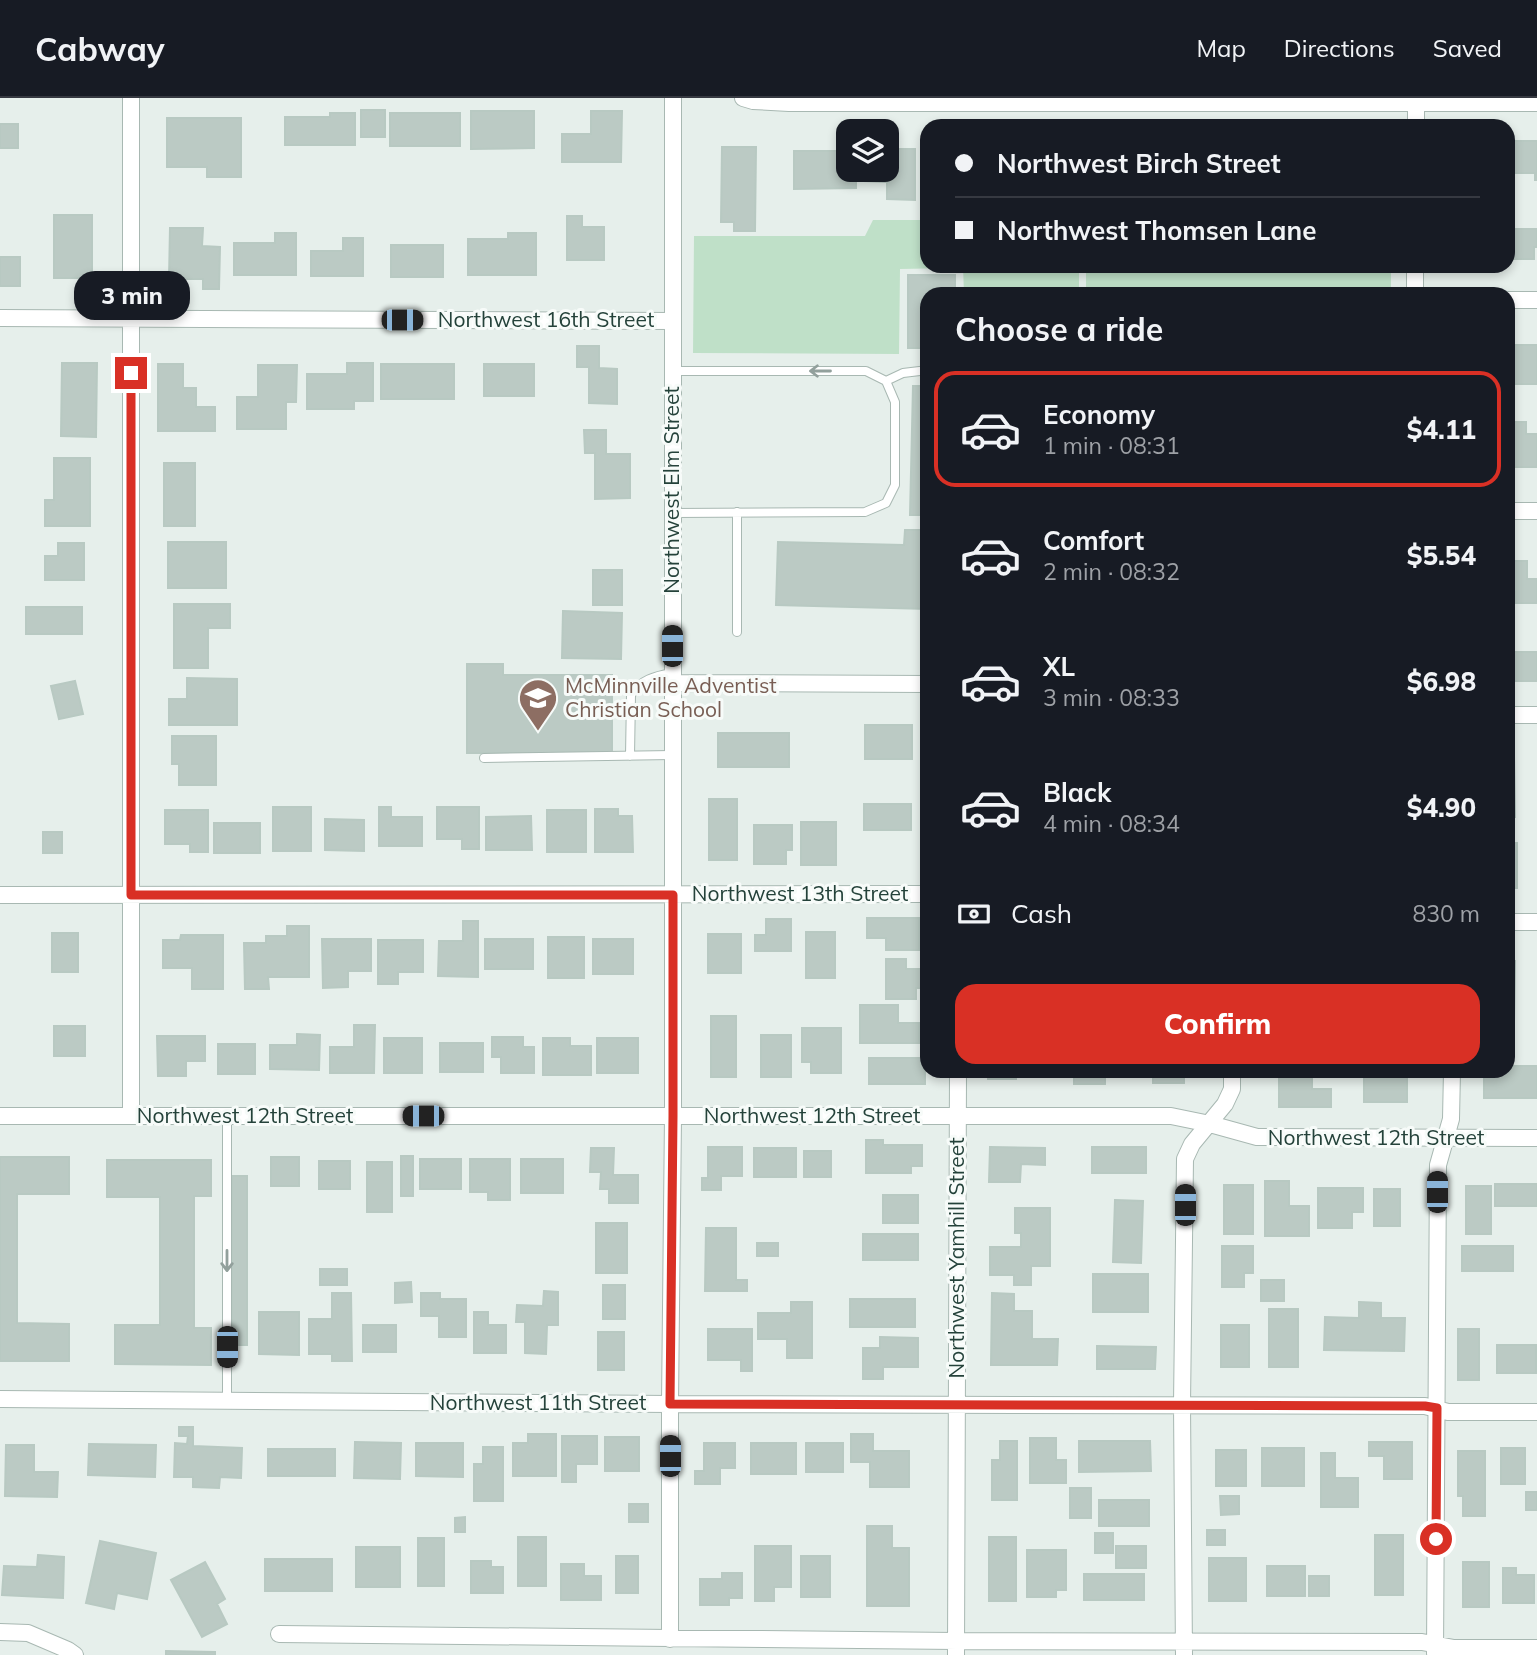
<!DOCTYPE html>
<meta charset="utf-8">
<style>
body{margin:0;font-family:Mulish,sans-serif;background:#242831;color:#f1f3f6;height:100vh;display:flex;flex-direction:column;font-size:26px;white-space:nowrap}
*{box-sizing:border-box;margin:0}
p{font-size:23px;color:#9ea1a6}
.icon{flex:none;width:38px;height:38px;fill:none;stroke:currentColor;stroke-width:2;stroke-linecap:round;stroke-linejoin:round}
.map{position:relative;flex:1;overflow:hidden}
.side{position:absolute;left:920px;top:189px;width:595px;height:791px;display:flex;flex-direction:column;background:#171b24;border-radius:21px;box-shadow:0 4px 10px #0003}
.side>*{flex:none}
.hud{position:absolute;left:920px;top:21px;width:595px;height:154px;border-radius:21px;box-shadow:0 4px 10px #0003;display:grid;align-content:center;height:154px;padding:0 35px;background:#171b24}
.tools{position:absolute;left:836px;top:21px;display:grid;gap:14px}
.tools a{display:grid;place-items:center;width:63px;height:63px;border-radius:14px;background:#171b24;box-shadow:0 4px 10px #0003;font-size:35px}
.end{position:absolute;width:32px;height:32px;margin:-16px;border:9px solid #d93025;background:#fff;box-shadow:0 0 0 4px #fff}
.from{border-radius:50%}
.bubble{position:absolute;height:49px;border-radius:21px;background:#171b24;box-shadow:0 4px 10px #0003;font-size:23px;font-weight:800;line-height:49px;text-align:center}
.car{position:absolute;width:21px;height:42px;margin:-21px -10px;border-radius:9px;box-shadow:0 0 5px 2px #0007;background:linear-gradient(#222 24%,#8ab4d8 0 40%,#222 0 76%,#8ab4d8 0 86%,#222 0)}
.hud b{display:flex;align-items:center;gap:24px;height:66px;font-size:26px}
.hud b+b{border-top:2px solid #363941}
.hud i{width:18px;height:18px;background:#f1f3f6}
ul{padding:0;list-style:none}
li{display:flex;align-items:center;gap:21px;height:116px;margin:0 14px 10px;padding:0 21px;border:4px solid transparent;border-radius:21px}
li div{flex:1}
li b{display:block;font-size:26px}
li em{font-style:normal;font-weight:800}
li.selected{border-color:#d93025}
li>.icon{width:63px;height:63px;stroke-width:1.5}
h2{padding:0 35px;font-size:32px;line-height:84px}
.pay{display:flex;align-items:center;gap:18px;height:77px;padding:0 35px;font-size:26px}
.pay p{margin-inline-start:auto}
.cta{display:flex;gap:14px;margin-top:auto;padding:14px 35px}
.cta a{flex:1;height:80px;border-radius:21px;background:#d93025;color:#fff;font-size:28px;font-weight:800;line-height:80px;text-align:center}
header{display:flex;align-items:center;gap:42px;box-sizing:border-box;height:98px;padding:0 35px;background:#171b24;border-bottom:2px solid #363941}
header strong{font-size:33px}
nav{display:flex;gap:38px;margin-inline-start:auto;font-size:24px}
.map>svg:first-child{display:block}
.green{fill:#bfe0c8}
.building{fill:#bbcac4;stroke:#b8c9c2;stroke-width:2}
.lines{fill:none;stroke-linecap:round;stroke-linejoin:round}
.service-casing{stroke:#a8b8b2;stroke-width:10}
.minor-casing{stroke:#a8b8b2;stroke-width:18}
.service{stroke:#fff;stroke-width:8}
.minor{stroke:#fff;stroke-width:16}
.oneway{stroke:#92a09c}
.route{stroke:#d93025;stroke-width:9}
.labels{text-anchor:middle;stroke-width:6;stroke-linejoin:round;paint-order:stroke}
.street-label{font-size:21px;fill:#24423a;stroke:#f7fbf9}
.education-label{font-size:21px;fill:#785e54;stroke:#f7fbf9;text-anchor:start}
</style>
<header>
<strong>Cabway</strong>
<nav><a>Map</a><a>Directions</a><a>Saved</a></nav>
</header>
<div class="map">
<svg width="1537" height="1557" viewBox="0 0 1537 1557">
<rect width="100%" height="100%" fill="#e6efeb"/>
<path class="green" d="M873,122H927L928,168H952V170L900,171L899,256L693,255L694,138H865Z
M963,168H1079V196H964Z
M1086,168H1391V196H1086Z"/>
<path class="building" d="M361,12H385V39H361Z
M471,13H534V50L471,51Z
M591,13H622L621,64H562V36H591Z
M330,15H355V47H285V19H330Z
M390,15H460V48H390Z
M167,20H241V79H207V69H167Z
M0,26H18V50H0Z
M1508,43H1537V82H1535V75H1508Z
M722,49H756L755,133H734V124H721Z
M887,51H915V102L887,101V84L864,83V72H887Z
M794,53H849V72H856V90L794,91Z
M54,117H92V180H54Z
M567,118H582V129H604V162H567Z
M170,130H203L202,148L220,149L219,191H203V181H169Z
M1508,131H1537V149H1534V161H1508Z
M275,135H296V177H234V145H275Z
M508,135H536V177H468V141H508Z
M343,140H363V178H311V153H343Z
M391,147H443V179H391Z
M0,159H20V188H0Z
M908,177H955V196H928V250H908Z
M1510,247H1537V286H1510Z
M577,248H599V270L617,271V306L589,305V269H577Z
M62,265H97L96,339L61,338Z
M347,265H373V303H354V311H307V276H347Z
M158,266H183V290H196V309H215V333H158Z
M381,266H454V301H381Z
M484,266H534V298H484Z
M258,267H297L296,304H286V331H237V299H258Z
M913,288H928V417H910Z
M1508,324H1526V336H1537V369H1508Z
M584,332H606V356H630V400L595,401V355H585Z
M54,360H90V428H45V402H54Z
M164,365H195V428H164Z
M905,432H928V511L776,507L778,444L904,447Z
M168,444H226V490H168Z
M58,445H84V482H45V458H58Z
M1508,463H1527V481H1537V505H1515V494H1508Z
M593,472H622V507H593Z
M174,506H230V530H208V570H174Z
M26,509H82V536H26Z
M563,513L622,515L621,561L562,560Z
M1508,534H1510V554H1537V583H1508Z
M467,566H503V577H612V655H467Z
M187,580L237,581V627H169V601H187Z
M75,583L83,616L59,621L51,588Z
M865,627H912V661H865Z
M718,635H789V669H718Z
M172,638H216V687H179V666H172Z
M1508,658H1514L1515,719H1508Z
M709,701H737V762H709Z
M864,706H911V732H864Z
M273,709H311V753H273Z
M379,709H391V719H422V748H379Z
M437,709H479V751H462V741H437Z
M595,711H618V718H632L633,754H595Z
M165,712H208V754H190V746H165Z
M547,712H586V754H547Z
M531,718L532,752H486V719Z
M325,721L364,722V753L325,752Z
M801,724H836V767H801Z
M214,725H260V755H214Z
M754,727H792V752H786V766H754Z
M43,734H62V755H43Z
M1508,745H1517V790H1508Z
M867,820H919V852H886V840H867Z
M766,821H791V853H755V837H766Z
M463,823H478V879L438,878L439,843H463Z
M287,828H309V879H268L269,891H245L244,845H266V838H287Z
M806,834H835V880H806Z
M52,835H78V874H52Z
M708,836H741V875H708Z
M181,837H223V891H192V870H163V842H180Z
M548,839H584V880H548Z
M322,841H371V873H348V889L323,890Z
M485,841H533V871H485Z
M593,841H633V876H593Z
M378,842H423V874H398V886H378Z
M886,861H906V871H922V890H916V901H886Z
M1508,863H1515L1514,924H1508Z
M860,907H898V925H919V945H860Z
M711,918H736V979H711Z
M354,927H375L374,975H330V949H354Z
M54,928H85V958H54Z
M802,930H841V975H811V964H802Z
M297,936L320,937L319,972L270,971V947H297Z
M761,937H791V979H761Z
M157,938H205V963H186V978H158Z
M492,939H523V949H534V975H501V959H492Z
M384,940H422V975H384Z
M543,940H570V948H591V977H543Z
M597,940H638V975H597Z
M440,945H483V974H440Z
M218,946H255V976H218Z
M869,960H925V986H869Z
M1508,968H1537V1000H1484V973H1508Z
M988,973H1016V981H988Z
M1074,973H1105V986H1074Z
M1153,973H1184V985H1153Z
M1364,973H1407V1004H1364Z
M1279,979H1312V991H1331V1009H1279Z
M866,1042H883V1047H922V1068H911V1075H866Z
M708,1049H742V1078H721V1092H702V1080H708Z
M990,1049L1045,1050V1067L1021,1066L1020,1084H989Z
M1092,1049H1146V1075H1092Z
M591,1050H614L613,1077H638V1105H609V1091H600L601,1074H590Z
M754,1050H796V1079H754Z
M804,1053H831V1079H804Z
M401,1058H413V1098H401Z
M0,1059H69V1096H17V1225L69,1226V1263H0Z
M271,1059H299V1088H271Z
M420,1061H461V1091H420Z
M470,1061H510V1102H488V1094H470Z
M521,1061H563V1095H521Z
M107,1062H211V1098H194V1230H211V1267L115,1266V1227H160V1099H107Z
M319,1063H350V1091H319Z
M367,1064H392V1114H367Z
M232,1078H247V1247H232Z
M1265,1083H1289V1108H1309V1138H1265Z
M1495,1086H1537V1108H1495Z
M1224,1087H1253V1136H1224Z
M1466,1088H1491V1136H1466Z
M1318,1090H1363V1114H1352V1130H1318Z
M1374,1091H1400V1128H1374Z
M883,1097H918V1125H883Z
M1115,1102L1143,1103L1141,1165L1113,1164Z
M1015,1110H1050V1168H1031V1187H1014V1177H990V1149H1021V1135H1015Z
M596,1125H627V1175H596Z
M706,1130H736V1182H747V1193H705Z
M863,1136H918V1162H863Z
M757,1145H778V1158H757Z
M1222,1148H1253V1175H1244V1189H1222Z
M1462,1148H1513V1173H1462Z
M320,1171H347V1187H320Z
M1093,1176H1148V1214H1093Z
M1261,1182H1284V1203H1261Z
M411,1184L412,1204L395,1205V1185Z
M603,1187H625V1221H603Z
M544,1193L558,1194V1227H547L546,1256L525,1255V1224H516L517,1207L543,1208Z
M332,1195H351L352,1263H332V1256H309V1221H332Z
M421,1195H440V1201H466V1239H439V1218H421Z
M992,1195L1014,1196V1213H1032V1241H1058L1057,1267H991Z
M850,1201H915V1229H850Z
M791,1204H812V1260H787V1241H758V1215H791Z
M1359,1204L1381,1205V1220H1405L1404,1253L1324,1252L1325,1219L1359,1220Z
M1269,1211H1298V1269H1269Z
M259,1214H299V1257L259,1256Z
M474,1214H488V1227H506V1255H474Z
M363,1227H396V1254H363Z
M1221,1227H1249V1269H1221Z
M708,1231H752V1273H741V1262H708Z
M1458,1231H1479V1282H1458Z
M598,1234H624V1272H598Z
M880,1239L918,1240V1269H883V1281H863V1250H880Z
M1497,1247H1536V1275H1497Z
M1097,1248L1156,1249L1155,1271H1097Z
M179,1329H193V1348L242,1350L241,1380L220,1379L219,1390L193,1389V1379H174L175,1345L187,1346L188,1338H179Z
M528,1336H556V1378H513V1345H528Z
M851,1336H873V1353H909V1389H870V1364H851Z
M562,1338H597V1366H576V1384H562Z
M605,1339H639V1373H605Z
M1030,1340H1056V1362H1066V1385H1030Z
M1000,1343H1017V1402H992V1362H1000Z
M1079,1343H1150L1151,1373L1079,1374Z
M355,1344L401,1345L400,1381L354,1380Z
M1369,1344H1412V1381H1384V1358H1369Z
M416,1345H463V1379L416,1378Z
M704,1345H735V1370H720V1386H695V1373H704Z
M751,1345H796V1376H751Z
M806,1345H843V1374H806Z
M89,1346L156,1347L155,1379L88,1377Z
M6,1347H34V1374H58L57,1399L5,1398Z
M483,1349H503V1403H474V1366H483Z
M1262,1350H1304V1388H1262Z
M1501,1350H1525V1386H1501Z
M268,1351H335V1378H268Z
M1216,1352H1246V1388H1216Z
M1458,1353H1485V1418H1463V1398H1458Z
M1321,1355H1335V1380H1358V1409H1321Z
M1070,1390H1091V1420H1070Z
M1526,1394H1537V1412H1526Z
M1220,1398H1239V1416L1221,1417Z
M1099,1402H1149V1428H1099Z
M629,1406H648V1424H629Z
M465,1419V1434H455V1420Z
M867,1428H892V1450H909V1508H867Z
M1207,1432H1225V1447H1207Z
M1095,1435H1113V1455H1095Z
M1375,1437H1403V1497H1375Z
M518,1439H546V1488H518Z
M989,1439H1016V1503H989Z
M418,1440H444V1488H418Z
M100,1443L156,1455L147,1501L117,1495L114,1511L86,1505Z
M755,1448H791V1489H774V1503H755Z
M1116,1448H1146V1470H1116Z
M356,1449H400V1489H356Z
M1027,1452H1066V1492H1056V1499H1027Z
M38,1457L64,1459L63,1500L2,1497L4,1468L37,1469Z
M616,1458H638V1495H616Z
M801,1458H830V1499H801Z
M1209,1460H1246V1503H1209Z
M265,1461H332V1493H265Z
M471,1463H491V1469H503V1495H471Z
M205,1464L225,1501L217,1506L227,1526L202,1539L171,1482Z
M1463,1464H1489V1509H1463Z
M561,1466H584V1478H601V1502H561Z
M1267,1468H1305V1498H1267Z
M1503,1470H1516V1477H1534V1505H1503Z
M722,1475H742V1500H729V1507H700V1481H722Z
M1084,1476H1144V1502H1084Z
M1309,1478H1329V1498H1309Z
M166,1553L215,1554V1557H166Z"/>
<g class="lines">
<g class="service-casing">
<path id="service" d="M673,273H866L886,283L895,304V387L886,405L865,414L673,415
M886,283L903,275L928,272
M737,534V414
M630,658L631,597C640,582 655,578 672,575
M484,660L672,657
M227,1302V1018"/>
</g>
<g class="minor-casing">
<path id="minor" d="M131,0V1018
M743,0L753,3L789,5H1537
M1416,28V0
M1415,196V168
M1508,202H1537
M0,220L673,223
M1508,413H1537
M672,585L928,586
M1508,617H1537
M0,797L928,796
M1508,824H1537
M0,1018H1171L1210,1026L1257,1039L1537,1040
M0,1301L670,1306L1425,1308L1448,1314H1537
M0,1534L28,1535L68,1552L75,1557
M279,1536L956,1543L1422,1544L1454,1550H1537
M670,1541V1306L673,1018V0
M1435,1555L1438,1067L1451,1021L1452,973
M956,1557L958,973
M1184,1557L1182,1307L1185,1061L1192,1046L1225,1006L1232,991V973"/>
</g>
<use href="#service" class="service"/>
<use href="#minor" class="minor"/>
</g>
<defs><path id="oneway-shaft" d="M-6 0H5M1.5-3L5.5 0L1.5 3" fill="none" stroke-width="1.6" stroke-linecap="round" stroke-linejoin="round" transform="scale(1.75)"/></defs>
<g class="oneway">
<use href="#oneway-shaft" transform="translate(820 273) rotate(180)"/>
<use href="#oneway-shaft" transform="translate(227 1163) rotate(90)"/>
</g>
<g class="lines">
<path class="route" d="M131,275V797H673V1018L670,1306L1425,1308L1437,1310L1436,1441"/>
</g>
<defs>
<g id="school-pin" transform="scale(2.0125)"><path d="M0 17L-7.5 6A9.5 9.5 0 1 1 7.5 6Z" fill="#8d6e63" stroke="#f7fbf9"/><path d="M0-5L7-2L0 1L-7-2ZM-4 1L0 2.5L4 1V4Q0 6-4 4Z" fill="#fff"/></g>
</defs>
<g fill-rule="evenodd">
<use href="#school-pin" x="538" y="600"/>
</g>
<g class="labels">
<g class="street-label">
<text x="546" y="229">Northwest 16th Street</text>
<text transform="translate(672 392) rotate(-90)" y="7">Northwest Elm Street</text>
<text x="800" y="803">Northwest 13th Street</text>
<text x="245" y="1025">Northwest 12th Street</text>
<text x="812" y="1025">Northwest 12th Street</text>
<text x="1376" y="1047">Northwest 12th Street</text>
<text transform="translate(957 1160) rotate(-90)" y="7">Northwest Yamhill Street</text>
<text x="538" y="1312">Northwest 11th Street</text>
</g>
<g class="education-label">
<text x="565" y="595">McMinnville Adventist<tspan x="565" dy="24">Christian School</tspan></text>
</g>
</g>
</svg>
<div class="tools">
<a><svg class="icon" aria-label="layers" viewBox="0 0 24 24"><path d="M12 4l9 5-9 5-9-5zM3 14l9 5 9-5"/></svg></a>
</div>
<i class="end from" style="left:1436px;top:1441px"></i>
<i class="end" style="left:131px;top:275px"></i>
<div class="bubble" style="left:74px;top:173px;width:116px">3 min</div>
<i class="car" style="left:402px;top:222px;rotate:90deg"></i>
<i class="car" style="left:672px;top:548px;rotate:0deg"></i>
<i class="car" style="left:423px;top:1018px;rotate:270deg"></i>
<i class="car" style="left:1437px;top:1094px;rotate:0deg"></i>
<i class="car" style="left:1185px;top:1107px;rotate:0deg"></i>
<i class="car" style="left:227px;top:1249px;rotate:180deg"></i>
<i class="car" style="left:670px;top:1358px;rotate:0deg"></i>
<div class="hud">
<b><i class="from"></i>Northwest Birch Street</b>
<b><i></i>Northwest Thomsen Lane</b>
</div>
<section class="side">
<h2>Choose a ride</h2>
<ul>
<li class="selected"><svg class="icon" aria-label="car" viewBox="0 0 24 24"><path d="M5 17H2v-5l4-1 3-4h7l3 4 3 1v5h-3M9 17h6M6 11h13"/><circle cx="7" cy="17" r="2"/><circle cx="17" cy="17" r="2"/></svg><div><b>Economy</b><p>1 min · 08:31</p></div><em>$4.11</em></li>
<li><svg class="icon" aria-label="car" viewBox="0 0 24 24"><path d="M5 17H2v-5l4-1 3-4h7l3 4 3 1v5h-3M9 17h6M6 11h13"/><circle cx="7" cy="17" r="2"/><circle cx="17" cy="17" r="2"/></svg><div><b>Comfort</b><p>2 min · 08:32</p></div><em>$5.54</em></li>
<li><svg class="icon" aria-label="car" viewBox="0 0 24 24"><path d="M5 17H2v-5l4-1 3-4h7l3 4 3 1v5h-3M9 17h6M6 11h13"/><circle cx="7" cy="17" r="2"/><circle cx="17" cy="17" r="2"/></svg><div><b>XL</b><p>3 min · 08:33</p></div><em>$6.98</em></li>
<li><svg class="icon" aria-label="car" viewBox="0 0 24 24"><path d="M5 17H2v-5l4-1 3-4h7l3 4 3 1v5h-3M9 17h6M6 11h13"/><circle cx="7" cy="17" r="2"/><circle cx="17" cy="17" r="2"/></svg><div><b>Black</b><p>4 min · 08:34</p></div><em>$4.90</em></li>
</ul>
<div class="pay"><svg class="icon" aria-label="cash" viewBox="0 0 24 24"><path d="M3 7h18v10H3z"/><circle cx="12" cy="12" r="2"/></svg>Cash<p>830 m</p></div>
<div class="cta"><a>Confirm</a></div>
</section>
</div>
